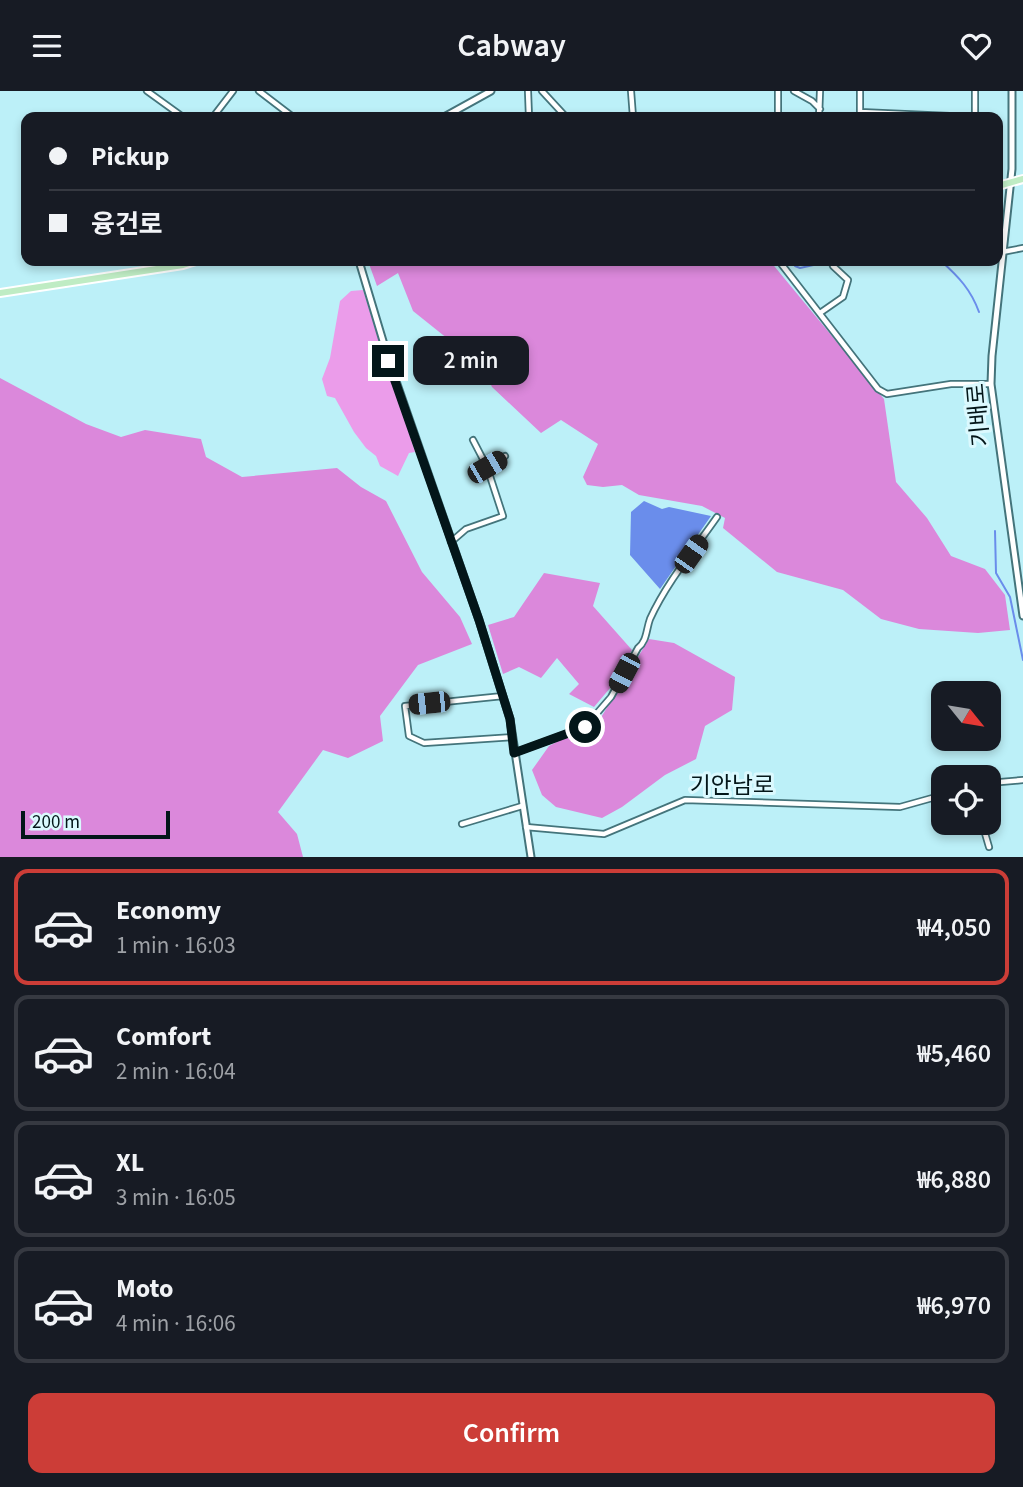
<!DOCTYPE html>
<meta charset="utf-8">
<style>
body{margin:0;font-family:"Source Sans 3","Noto Sans KR",sans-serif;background:#20242c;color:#f1f3f6;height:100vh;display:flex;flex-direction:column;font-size:26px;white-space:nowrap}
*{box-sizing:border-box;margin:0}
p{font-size:23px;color:#9ea1a6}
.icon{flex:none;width:38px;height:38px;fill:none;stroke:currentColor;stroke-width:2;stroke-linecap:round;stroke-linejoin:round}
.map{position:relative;height:766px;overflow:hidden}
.sheet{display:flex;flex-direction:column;background:#171b24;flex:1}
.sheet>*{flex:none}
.top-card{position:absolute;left:21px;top:21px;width:982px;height:154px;border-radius:14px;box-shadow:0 4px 10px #0003;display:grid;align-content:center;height:154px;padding:0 28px;background:#171b24}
.needle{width:46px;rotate:120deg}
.controls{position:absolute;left:931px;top:590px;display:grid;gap:14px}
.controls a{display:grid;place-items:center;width:70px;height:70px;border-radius:14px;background:#171b24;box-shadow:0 4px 10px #0003;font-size:35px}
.scale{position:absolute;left:21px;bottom:18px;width:149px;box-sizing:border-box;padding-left:7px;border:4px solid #031619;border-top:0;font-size:19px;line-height:24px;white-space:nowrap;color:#031619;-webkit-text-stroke:5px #dbf9fe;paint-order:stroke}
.end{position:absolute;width:32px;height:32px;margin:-16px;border:9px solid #031619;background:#fff;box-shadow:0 0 0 4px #fff}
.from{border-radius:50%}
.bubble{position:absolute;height:49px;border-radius:14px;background:#171b24;box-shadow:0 4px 10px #0003;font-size:23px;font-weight:600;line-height:49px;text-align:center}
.car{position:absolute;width:21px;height:42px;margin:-21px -10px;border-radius:9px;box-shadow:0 0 5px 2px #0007;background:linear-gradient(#222 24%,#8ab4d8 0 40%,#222 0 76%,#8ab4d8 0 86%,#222 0)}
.top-card b{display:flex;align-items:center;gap:24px;height:66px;font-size:26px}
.top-card b+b{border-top:2px solid #363941}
.top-card i{width:18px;height:18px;background:#f1f3f6}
ul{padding:12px 0 0;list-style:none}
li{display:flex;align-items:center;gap:21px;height:116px;margin:0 14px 10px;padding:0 14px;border:4px solid #363941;border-radius:14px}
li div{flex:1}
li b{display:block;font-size:26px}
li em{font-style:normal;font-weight:600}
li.selected{border-color:#cc3d37}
li>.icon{width:63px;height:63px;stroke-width:1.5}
.action{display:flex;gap:14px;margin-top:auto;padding:14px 28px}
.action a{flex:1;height:80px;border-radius:14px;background:#cc3d37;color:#fff;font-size:28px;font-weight:600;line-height:80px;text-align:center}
header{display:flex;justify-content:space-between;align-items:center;height:91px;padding:0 28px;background:#171b24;font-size:32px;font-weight:600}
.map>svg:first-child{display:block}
.green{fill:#eb9cea}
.forest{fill:#db88db}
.water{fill:#6a8deb}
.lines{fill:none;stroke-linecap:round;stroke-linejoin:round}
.stream{stroke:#6a8deb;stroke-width:2}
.minor-casing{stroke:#44747b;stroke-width:8}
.tertiary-casing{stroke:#44747b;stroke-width:9}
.primary-casing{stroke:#fff;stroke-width:10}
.minor{stroke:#fff;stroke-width:4.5}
.tertiary{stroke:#fff;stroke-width:5}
.primary{stroke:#bfecc4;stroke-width:6}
.route{stroke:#031619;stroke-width:9}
.labels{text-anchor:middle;stroke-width:6;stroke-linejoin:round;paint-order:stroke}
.street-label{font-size:23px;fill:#031619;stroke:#dbf9fe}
</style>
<header><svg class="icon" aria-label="menu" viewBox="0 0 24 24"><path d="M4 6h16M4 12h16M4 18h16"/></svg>Cabway<svg class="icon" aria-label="heart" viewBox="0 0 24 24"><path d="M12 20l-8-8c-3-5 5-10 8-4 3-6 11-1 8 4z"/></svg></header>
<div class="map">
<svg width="1023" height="766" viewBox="0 0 1023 766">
<rect width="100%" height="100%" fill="#bcf0f8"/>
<path class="green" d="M363,199L415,361L409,362L398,385L380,375L376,365L366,357L354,341L335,307L327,305L322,288L330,267L340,210L351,200Z"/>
<path class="forest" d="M368,170H770L884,308L896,391L927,427L951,465L985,478L1005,504L1010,539L978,542L919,538L881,528L843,499L777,481L723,437L725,427L702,415L639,404L622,394L603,396L587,394L583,386L598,353L561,329L541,342L492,296L478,267L443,244L413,220L398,182L377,195Z
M0,287L86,333L121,346L145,339L201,348L206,366L242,386L337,377L361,396L386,410L422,481L460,526L472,553L418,574L380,625L383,650L348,667L323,659L278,721L297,743L303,766H0Z
M544,482L600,492L593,515L632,559L611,596L594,616L569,603L579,593L557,567L541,587L519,576L503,583L488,534L514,526Z
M649,548L674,552L735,586L732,619L705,635L696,668L665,684L622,716L602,727L556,716L542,704L532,679L549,655L600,628Z"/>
<path class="water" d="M644,410L662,418L669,416L711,425L660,498L630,464L631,421Z"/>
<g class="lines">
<path class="stream" d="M941,170C959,186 971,199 979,221
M795,175L800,177L827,171
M995,440L996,482L1010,506L1023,569"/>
<g class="minor-casing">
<path id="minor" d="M147,0L183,26
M259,0L293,26
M528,0L529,26
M542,0L566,26
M631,0L633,26
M794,0L812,10L820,18
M860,21L972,26
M213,26L233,0
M778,26V0
M819,26L820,0
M860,26V0
M975,26V0
M1002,161L1023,157
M779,170L878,298L887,303L951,293H991
M820,222L843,206L848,189L833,175L831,170
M487,376L505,365
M451,451L466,438L503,425L487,376L473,349
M503,605L405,615L409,645L424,652L513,646
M514,662L585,636L611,606L638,557C647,550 646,539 650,528C667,491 694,459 717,426
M989,692L1023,689
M982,732L989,756
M462,733L522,715
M526,736L604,743L685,709L900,716L943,704"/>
</g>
<g class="tertiary-casing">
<path id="tertiary" d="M1012,0V78L992,265L991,293L1023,525
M444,26L491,0
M359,170L389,270L479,529L510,628L531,766"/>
</g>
<g class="primary-casing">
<path id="primary" d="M998,95L1023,88
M0,202L183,174L196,170"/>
</g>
<use href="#minor" class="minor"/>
<use href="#tertiary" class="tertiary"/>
<use href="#primary" class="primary"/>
</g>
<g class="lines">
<path class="route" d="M388,270L479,529L510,628L514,662L585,636"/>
</g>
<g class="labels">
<g class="street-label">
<text transform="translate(978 324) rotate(-95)" y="8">기배로</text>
<text x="732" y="702">기안남로</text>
</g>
</g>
</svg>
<div class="controls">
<a><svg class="needle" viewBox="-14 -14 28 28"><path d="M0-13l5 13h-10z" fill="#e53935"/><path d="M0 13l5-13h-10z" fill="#9ea1a6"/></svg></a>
<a><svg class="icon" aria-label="locate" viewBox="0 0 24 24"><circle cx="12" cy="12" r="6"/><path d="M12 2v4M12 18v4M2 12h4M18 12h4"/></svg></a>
</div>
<div class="scale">200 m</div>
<i class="end from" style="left:585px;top:636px"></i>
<i class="end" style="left:388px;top:270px"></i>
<div class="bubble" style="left:413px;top:245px;width:116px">2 min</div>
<i class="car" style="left:487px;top:376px;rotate:60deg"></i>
<i class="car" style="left:691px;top:463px;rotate:35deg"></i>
<i class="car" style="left:624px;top:582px;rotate:208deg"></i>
<i class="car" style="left:429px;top:612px;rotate:264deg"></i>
<div class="top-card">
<b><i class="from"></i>Pickup</b>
<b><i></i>융건로</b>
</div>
</div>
<section class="sheet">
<ul>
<li class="selected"><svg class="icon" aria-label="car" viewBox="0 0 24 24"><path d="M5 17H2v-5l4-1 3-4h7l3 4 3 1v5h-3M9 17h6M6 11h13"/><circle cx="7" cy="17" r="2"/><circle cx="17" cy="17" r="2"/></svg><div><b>Economy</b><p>1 min · 16:03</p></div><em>₩4,050</em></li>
<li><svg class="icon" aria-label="car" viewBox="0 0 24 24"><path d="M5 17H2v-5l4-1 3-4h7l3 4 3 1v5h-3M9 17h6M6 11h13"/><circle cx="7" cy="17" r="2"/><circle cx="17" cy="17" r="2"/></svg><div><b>Comfort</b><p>2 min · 16:04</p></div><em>₩5,460</em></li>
<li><svg class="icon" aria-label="car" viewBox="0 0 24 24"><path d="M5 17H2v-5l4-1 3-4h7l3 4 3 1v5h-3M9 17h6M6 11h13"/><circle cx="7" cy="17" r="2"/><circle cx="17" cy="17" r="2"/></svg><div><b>XL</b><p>3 min · 16:05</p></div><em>₩6,880</em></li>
<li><svg class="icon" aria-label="car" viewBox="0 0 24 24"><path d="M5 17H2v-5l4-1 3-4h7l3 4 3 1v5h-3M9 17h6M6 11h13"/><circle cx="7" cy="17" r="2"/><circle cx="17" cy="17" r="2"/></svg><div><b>Moto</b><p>4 min · 16:06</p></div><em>₩6,970</em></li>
</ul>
<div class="action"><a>Confirm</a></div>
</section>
